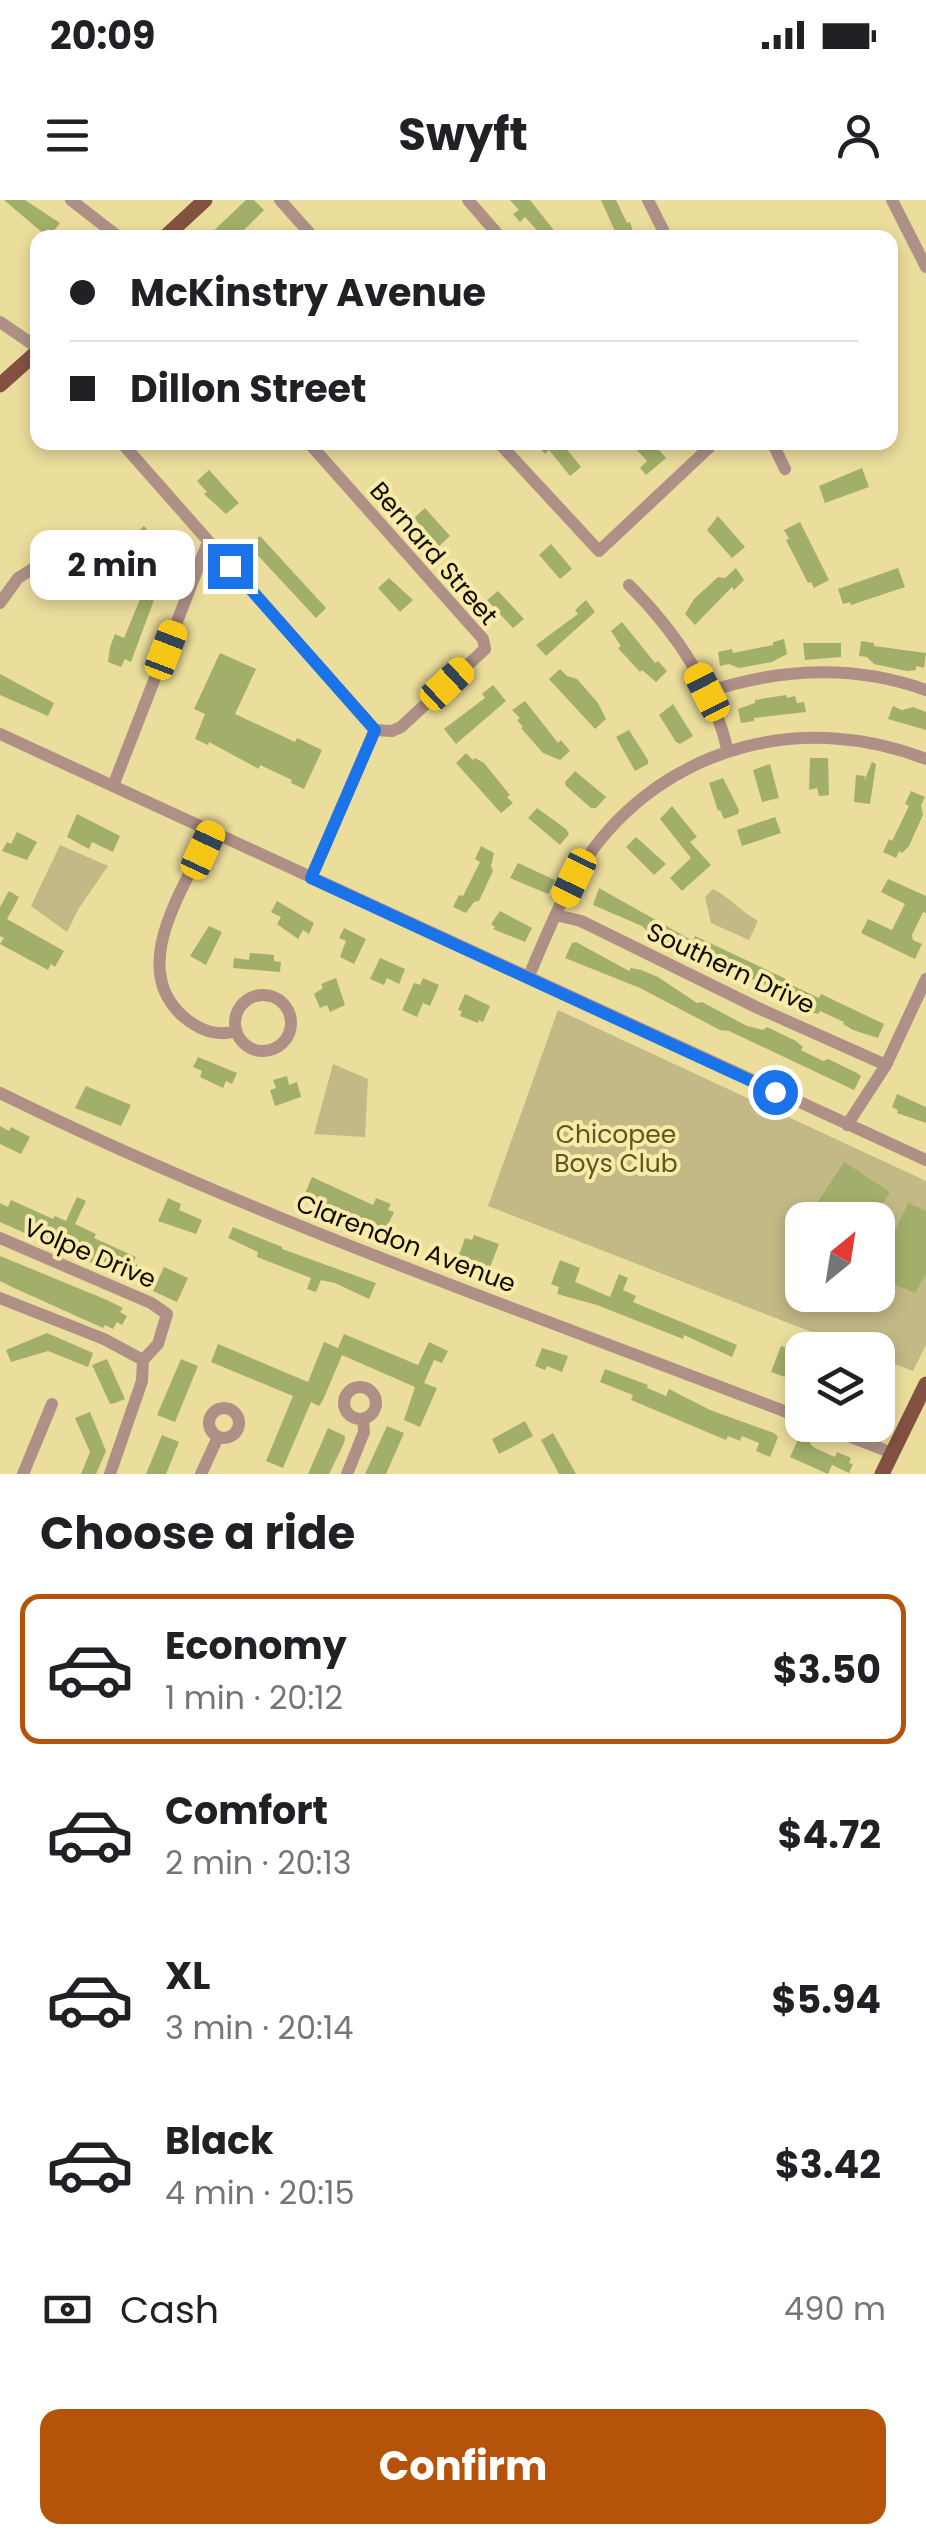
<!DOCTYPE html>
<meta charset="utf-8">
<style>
body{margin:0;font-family:Poppins,sans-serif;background:#f2f2f2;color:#202124;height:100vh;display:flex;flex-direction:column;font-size:38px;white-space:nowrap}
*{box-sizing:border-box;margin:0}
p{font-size:32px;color:#757577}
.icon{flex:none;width:55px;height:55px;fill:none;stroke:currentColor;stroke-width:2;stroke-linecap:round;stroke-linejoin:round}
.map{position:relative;height:1274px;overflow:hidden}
.sheet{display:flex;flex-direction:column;background:#fff;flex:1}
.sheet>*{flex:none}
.top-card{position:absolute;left:30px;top:30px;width:868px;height:220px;border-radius:20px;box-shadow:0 5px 15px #0003;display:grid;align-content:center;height:220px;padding:0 40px;background:#fff}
.needle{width:65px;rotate:30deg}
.buttons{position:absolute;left:785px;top:1002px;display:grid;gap:20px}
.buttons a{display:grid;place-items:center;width:110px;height:110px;border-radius:20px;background:#fff;box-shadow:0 5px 15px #0003;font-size:50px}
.end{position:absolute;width:45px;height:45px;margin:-22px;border:12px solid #1a73e8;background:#fff;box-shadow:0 0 0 5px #fff}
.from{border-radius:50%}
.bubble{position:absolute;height:70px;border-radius:20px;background:#fff;box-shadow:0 5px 15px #0003;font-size:32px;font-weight:700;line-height:70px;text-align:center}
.car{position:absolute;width:30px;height:60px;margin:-30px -15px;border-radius:12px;box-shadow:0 0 8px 2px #0007;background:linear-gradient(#f5c518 24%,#345 0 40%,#f5c518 0 76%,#345 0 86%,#f5c518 0)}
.top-card b{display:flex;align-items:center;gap:35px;height:95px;font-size:38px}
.top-card b+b{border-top:2px solid #e0e0e0}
.top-card i{width:25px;height:25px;background:#202124}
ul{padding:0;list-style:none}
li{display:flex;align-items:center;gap:30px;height:150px;margin:0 20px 15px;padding:0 20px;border:5px solid transparent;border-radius:20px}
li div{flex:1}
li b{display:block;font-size:38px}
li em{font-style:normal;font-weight:700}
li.current{border-color:#b45309}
li>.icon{width:90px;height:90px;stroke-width:1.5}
h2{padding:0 40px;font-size:45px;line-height:120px}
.pay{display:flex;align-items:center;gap:25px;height:110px;padding:0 40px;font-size:38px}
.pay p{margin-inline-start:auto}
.cta{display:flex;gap:20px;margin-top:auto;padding:20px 40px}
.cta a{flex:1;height:115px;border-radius:20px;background:#b45309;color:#fff;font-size:40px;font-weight:700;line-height:115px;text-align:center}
.status{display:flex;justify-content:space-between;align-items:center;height:70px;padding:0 50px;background:#fff;direction:ltr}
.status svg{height:28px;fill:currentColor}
header{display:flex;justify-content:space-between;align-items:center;height:130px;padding:0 40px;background:#fff;font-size:45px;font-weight:700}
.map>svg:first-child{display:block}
.green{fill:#c3b987;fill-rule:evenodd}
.building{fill:#a2af6a}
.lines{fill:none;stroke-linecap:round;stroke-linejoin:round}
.minor{stroke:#ae9087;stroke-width:12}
.major{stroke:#835142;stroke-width:15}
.route{stroke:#1a73e8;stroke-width:12}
.labels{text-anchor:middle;stroke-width:8;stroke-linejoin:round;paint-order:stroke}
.street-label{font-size:25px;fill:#110c00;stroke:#f8eaa8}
.park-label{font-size:25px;fill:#60541f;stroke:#f8eaa8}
</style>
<div class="status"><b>20:09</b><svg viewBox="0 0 49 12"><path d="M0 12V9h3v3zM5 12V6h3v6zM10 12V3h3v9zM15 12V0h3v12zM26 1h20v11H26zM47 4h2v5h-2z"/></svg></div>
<header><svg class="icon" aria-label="menu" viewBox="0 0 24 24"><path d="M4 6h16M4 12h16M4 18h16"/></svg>Swyft<svg class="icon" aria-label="person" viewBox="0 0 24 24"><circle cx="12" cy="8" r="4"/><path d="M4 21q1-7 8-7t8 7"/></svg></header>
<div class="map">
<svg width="926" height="1274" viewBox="0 0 926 1274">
<rect width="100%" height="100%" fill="#ebdd9c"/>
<path class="green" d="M60,645L108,666L79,708L67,732L31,706Z
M713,689C731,698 740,711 758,721L749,740L711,723L705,697Z
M558,810L926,981V1145L913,1171L878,1158V1150H858L488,1006ZM802,1020H878V1095H802Z
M333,864L368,879L365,937L314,934Z"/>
<path class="building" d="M4,0H25L60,23L52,33L48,29L44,34Z
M246,0H254L264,10L236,38H206Z
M510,0H530L560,38H544L525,17L520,22L513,14L519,10Z
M601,0H616L627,23L630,22L635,38H618Z
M534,242H561L581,267L570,276L549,250L545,254Z
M642,242H652L666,258L646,275L640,268L647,261L635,248Z
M862,268L869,287L825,303L819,286Z
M209,270L239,303L226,314L204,294L207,292L197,281Z
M425,308L450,336L439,346L414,318Z
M718,316L745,347L732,358L707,330Z
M800,322L829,380L814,388L811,382L808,383L786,340L789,339L784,330Z
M144,326L153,337L159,331L176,348L159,362L134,335Z
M260,336L326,408L316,418L249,346Z
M551,344L572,369L560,379L539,355Z
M151,368L164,373L131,462L125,459L121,467L108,462L110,447L115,434L124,438L143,392L137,390L141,380L146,382Z
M736,368L744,380L734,390L732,387L695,425L685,414L694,399L718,377L725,378Z
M898,368L905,387L851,405L850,402L843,404L838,389Z
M389,378L413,400L400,412L378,388Z
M498,391L524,419L513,428L487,400Z
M586,400L595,412L546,456L536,445L578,414L575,410Z
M622,422L655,463L658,461L667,471L656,482L642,470L640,472L618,448L621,446L611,431Z
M784,439L787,454L772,462L739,468L729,464L720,466L718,452L732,449L733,453L773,445V442Z
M861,441L874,443V446L926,453L924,468L916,466V470L907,471L874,464L867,457L859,456Z
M803,443H841V457L805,460Z
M220,453L256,469L235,514L295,542L297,538L322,550L304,589L291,583L292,580L260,565L259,569L209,542L208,545L195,539L205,514L194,509Z
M560,469L567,476L577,479L598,503L606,519L595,529L549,479Z
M0,474L54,503L48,516L0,495Z
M493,485L506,501L456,544L444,529L485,498L482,494Z
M786,495L787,498L795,496L797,503L804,502L806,512L754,518V521L741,523L738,509L755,503V500Z
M525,501L558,543L561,540L570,551L560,560L543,553L521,528L523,527L517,520L520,518L512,510Z
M673,504L693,536L680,544L676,542L659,515Z
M893,506L902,510L913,507L926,512V530L888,519Z
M629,530L648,560V564L635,571L616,537Z
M466,553L473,560L475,558L484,563L510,595L507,597L513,603L501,613L456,563Z
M810,558H828L829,595L819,596L817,588L809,590Z
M872,562L876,564L870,604L854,602L856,575L865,576L864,581Z
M770,564L779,598L762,602L753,570Z
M575,571L606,597L596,608H591L566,586L565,582Z
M723,578L739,610L738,614L724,619L720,610L718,611L709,583Z
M911,591L925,597L921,605L923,615L909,646L902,653L899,651L896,658L883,652L889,639L892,641L909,606L905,604Z
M672,606L697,637L690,642L711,665L682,691L670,678L691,658L660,619Z
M537,608L566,629L569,634L560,645L528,618Z
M77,614L120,636L113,652L92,642L89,649L67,637Z
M775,617L781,633L742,646L737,630Z
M17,632L37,642L27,660L2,651L7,642L11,644Z
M636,637L666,664L654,675L626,647Z
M481,646L494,653L491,666L493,671L479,701L474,702L466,713L453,707L459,695L463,696L480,662L475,659Z
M518,663L555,680L548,694L510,678Z
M888,679L926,696V713L923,712L912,735L913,740L922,744L915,759L861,733L868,719L892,730L905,704L881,692Z
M599,688L693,741L695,736L786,779L785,782L819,798L821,794L884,824L878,838L853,830L843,824L844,822L820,811L818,814L799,809L780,799L781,796L773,792L774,789L752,779L747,781L734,775L702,755L694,752L692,756L684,752L683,754L651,739L652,736L642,726L593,705Z
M9,691L19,697L7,719L64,751L55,767L51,764L48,770L0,744L4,738L0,736V707Z
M277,701L314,723L309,734L303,730L298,739L277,724L281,717L271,712Z
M500,711L532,728L525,742L493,729L495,727L491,724Z
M209,726L222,732L206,765L190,756Z
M344,728L366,739L354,764L340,757L346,741L339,738Z
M576,742L629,771L631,768L641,770L658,777L697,803L702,802L747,826L763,830L767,827L796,841L803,847L801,850L823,861L828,859L857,873L861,876L854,890L729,831L720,830L640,788L565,758L572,743Z
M250,753L274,755V761L281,762L280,772L233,768L234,758L249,760Z
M380,758L405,769L399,784L387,778L384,785L370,779Z
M336,778L345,805L330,812L327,805L320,808L314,794L323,788L321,784Z
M423,778L439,785L430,806L423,803L417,817L402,810L414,783L420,785Z
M465,794L490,806L483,822L479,820L478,823L460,816L462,811L458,810Z
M198,857L237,873L232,884L226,881L223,888L200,877L202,871L193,867Z
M287,876L289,885L297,882L301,897L275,906L270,890L276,888L273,880Z
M86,886L131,905L121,926L75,908Z
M897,894L926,907V923L897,913L898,910L892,907Z
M0,926L9,931L11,927L30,937L21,954L0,944Z
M844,962L890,992L872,1020H830L813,1009Z
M312,977L373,1005L376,998L391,1004L388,1010L394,1012L384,1034L347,1012L304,996Z
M77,997L86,1001L75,1024L96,1034L94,1038L136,1057L133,1063L140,1066L136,1075L129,1072L126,1078L0,1022V1003L8,1007L11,1000L53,1019L55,1016L66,1021Z
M168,998L181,1004L179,1010L202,1020L196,1034L158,1021Z
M908,1003L926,1011V1074L915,1093L878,1077V1017L896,1029Z
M233,1027L282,1047V1049L376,1083L369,1099L335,1083L321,1080L316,1092L307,1089L311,1078L257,1057L258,1052L228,1038Z
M474,1035L499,1044L490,1067L459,1055L465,1038L472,1040Z
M0,1056L107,1100L123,1108L120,1112L127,1116L122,1125L117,1122L113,1129L105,1125L103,1128L12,1087L0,1081Z
M560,1060L580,1068L575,1082L610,1097L619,1074L628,1078L623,1090L636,1096L633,1102L737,1145L732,1157L684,1135L683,1139L597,1105L557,1094L559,1087L551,1084Z
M164,1067L188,1078L177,1102L153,1091Z
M47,1133L93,1153L88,1167L48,1151L11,1162L6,1150Z
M344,1134L418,1165L429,1142L448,1151L442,1163L434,1160L424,1183L437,1188L420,1227L404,1220L415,1187L342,1155L323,1200L319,1206L311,1202L283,1268L266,1261L293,1196L211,1162L218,1144L308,1182L324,1142L338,1148Z
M781,1146L802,1154L794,1180L771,1172Z
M542,1148L568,1156L562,1172L547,1166L545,1170L535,1166Z
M107,1159L125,1199L115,1203L110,1204L92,1165Z
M181,1159L198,1166L175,1222L157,1215Z
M605,1169L648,1185L647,1188L666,1196L669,1189L710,1210L774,1233L778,1237L770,1257L756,1251L759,1243L742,1236L740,1241L728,1236L726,1240L631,1200L633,1195L600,1182Z
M90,1212L106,1251L96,1274H81L90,1252L75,1218Z
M525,1221L533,1236L499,1254L492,1239Z
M387,1226L404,1233L386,1274H365Z
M328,1228L345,1236L344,1243L329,1274H308Z
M553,1233L576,1274H559L541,1240Z
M801,1233L813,1238L810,1244L815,1248L835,1257L837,1252L851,1258L849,1263L853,1264L849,1273L832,1265L828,1274L790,1257Z
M162,1235L179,1242L166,1274H146Z"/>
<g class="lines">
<path class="minor" d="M71,0L120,38
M280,0L314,38
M468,0L501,38
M648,0L667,38
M892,0L926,67
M0,122L38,148
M121,242L375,530
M308,242L483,439L485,449L401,527L392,531L375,530L311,678
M498,242L599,351L715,242
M772,242L785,269
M629,385C676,432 713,486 728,552
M0,403L18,378L37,366
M707,492C780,468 853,464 926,490
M0,534L926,960
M113,586L208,342
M211,631C186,686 125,768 185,818C201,831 217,837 236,831
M556,715L581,721L758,808L886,865
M528,778C547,734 565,687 594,648C673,544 806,512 926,559
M235 823a28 28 0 1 1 56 0a28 28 0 1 1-56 0Z
M0,893C260,1021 533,1114 802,1218
M847,925L886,865L926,779
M0,1038L151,1103L167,1114L158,1144L143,1160L142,1181L110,1274
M0,1098L104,1139L143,1160
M344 1203a16 16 0 1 1 32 0a16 16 0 1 1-32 0Z
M209 1223a15 15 0 1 1 30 0a15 15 0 1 1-30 0Z
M820,1225L892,1253
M23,1274L52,1204
M201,1274L218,1237
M347,1274L364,1232L363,1219"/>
<path class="major" d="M164,38L205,0
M0,185L38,151
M882,1274L926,1184"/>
</g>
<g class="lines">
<path class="route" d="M230,366L375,530L311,678L775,892"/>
</g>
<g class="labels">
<g class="street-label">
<text transform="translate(434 353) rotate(49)" y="9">Bernard Street</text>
<text transform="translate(731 768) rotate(25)" y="9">Southern Drive</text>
<text transform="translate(406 1043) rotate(21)" y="9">Clarendon Avenue</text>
<text transform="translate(90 1053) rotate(23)" y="9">Volpe Drive</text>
</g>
<g class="park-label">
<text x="616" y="943">Chicopee<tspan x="616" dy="29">Boys Club</tspan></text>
</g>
</g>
</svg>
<div class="buttons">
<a><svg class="needle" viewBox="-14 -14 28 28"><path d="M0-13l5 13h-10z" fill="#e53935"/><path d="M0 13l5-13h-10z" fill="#757577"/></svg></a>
<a><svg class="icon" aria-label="layers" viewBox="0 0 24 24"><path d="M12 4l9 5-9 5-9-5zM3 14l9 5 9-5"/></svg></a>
</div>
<i class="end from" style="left:775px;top:892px"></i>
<i class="end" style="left:230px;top:366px"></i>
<div class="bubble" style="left:30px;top:330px;width:165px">2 min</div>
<i class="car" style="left:166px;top:450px;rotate:21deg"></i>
<i class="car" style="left:447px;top:484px;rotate:47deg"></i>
<i class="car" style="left:707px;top:492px;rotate:333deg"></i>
<i class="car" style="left:203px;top:650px;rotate:25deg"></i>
<i class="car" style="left:574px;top:678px;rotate:206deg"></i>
<div class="top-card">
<b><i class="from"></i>McKinstry Avenue</b>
<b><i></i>Dillon Street</b>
</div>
</div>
<section class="sheet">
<h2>Choose a ride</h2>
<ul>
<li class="current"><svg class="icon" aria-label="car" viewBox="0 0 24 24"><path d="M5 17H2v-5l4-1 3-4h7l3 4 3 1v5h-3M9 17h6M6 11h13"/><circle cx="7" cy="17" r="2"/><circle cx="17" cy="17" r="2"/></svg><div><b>Economy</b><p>1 min · 20:12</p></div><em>$3.50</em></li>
<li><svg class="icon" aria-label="car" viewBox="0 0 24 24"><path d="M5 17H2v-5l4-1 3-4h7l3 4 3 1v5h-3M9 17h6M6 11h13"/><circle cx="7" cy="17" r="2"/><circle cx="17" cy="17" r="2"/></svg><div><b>Comfort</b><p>2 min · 20:13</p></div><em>$4.72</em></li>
<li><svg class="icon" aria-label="car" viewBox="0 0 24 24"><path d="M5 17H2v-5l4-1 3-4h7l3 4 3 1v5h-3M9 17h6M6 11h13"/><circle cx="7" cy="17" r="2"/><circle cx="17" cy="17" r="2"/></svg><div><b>XL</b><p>3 min · 20:14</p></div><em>$5.94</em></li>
<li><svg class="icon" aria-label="car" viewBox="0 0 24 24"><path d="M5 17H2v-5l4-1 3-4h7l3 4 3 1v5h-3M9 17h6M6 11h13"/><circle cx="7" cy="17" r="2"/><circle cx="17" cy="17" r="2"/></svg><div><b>Black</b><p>4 min · 20:15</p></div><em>$3.42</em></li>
</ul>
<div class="pay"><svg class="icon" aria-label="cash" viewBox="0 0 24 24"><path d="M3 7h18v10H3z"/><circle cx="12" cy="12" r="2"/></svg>Cash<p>490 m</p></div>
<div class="cta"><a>Confirm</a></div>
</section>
